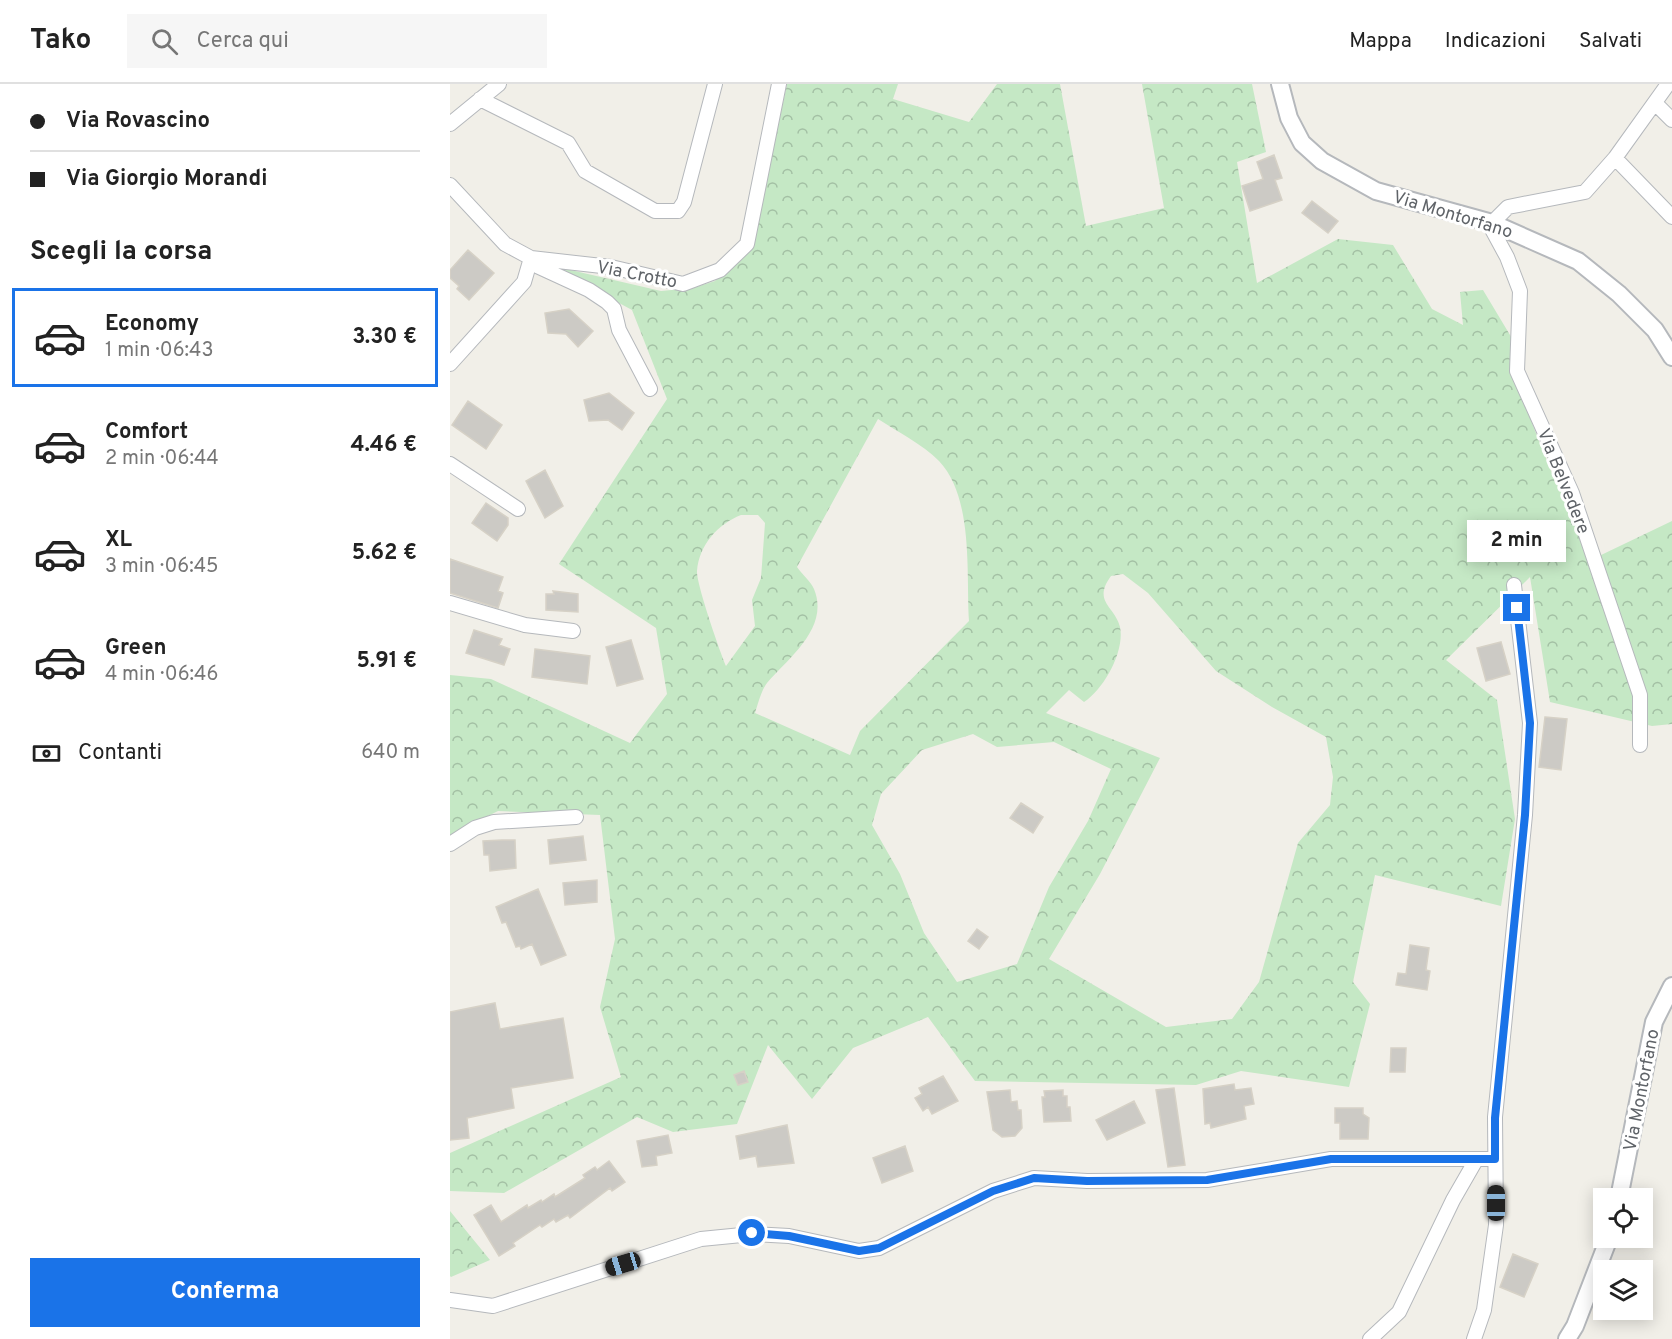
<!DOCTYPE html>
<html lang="it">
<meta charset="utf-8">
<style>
body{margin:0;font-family:Overpass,sans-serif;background:#f6f6f6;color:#222;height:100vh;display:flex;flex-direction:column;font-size:22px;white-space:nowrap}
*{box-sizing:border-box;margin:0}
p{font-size:20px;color:#767676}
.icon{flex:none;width:33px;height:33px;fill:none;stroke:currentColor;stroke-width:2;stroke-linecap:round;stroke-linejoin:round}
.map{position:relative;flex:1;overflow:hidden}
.details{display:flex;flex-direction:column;background:#fff;width:450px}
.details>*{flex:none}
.guide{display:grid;align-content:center;height:132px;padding:0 30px;background:#fff}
.tools{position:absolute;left:1143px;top:1104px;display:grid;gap:12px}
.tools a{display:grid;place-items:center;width:60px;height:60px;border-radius:0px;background:#fff;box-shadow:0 3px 15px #0003;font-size:30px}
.end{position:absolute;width:27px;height:27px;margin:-14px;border:8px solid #1a73e8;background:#fff;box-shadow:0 0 0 3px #fff}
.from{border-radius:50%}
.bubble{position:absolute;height:42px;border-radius:0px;background:#fff;box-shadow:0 3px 15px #0003;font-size:20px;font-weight:700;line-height:42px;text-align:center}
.car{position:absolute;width:18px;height:36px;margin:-18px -9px;border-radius:8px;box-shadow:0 0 4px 2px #0007;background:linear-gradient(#222 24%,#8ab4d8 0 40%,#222 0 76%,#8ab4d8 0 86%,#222 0)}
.guide b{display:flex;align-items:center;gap:21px;height:57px;font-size:22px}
.guide b+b{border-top:2px solid #e0e0e0}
.guide i{width:15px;height:15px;background:#222}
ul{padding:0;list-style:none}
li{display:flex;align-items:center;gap:18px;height:99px;margin:0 12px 9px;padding:0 18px;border:3px solid transparent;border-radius:0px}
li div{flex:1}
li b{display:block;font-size:22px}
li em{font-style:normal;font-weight:700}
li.on{border-color:#1a73e8}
li>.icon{width:54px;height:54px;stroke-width:1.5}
h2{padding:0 30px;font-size:27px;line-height:72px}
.pay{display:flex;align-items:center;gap:15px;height:66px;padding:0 30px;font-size:22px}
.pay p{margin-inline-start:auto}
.cta{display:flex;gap:12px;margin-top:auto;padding:12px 30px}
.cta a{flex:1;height:69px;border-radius:0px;background:#1a73e8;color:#fff;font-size:24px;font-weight:700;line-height:69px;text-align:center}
header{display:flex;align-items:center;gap:36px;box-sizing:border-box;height:84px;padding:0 30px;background:#fff;border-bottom:2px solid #e0e0e0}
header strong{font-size:28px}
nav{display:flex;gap:33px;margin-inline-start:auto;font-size:21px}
.search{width:420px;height:54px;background:#f6f6f6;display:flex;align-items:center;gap:15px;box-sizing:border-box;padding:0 21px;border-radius:0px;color:#767676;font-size:22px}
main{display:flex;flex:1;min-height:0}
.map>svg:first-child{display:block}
.forest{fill:url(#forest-crowns);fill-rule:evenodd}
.building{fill:#cccac5;stroke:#d6d1c6;stroke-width:1.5}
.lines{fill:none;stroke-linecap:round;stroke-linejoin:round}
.minor-casing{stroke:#b5b8bc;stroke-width:16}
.tertiary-casing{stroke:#b5b8bc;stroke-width:20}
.minor{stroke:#fff;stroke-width:14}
.tertiary{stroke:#fff;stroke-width:16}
.route{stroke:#1a73e8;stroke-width:8}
.labels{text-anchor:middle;stroke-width:6;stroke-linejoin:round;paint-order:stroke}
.street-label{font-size:18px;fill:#5f6368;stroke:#fff}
</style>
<header>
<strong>Tako</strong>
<div class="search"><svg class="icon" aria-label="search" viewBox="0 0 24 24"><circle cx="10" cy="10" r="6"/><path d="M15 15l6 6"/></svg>Cerca qui</div>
<nav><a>Mappa</a><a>Indicazioni</a><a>Salvati</a></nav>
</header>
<main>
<section class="details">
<div class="guide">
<b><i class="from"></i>Via Rovascino</b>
<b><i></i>Via Giorgio Morandi</b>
</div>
<h2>Scegli la corsa</h2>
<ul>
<li class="on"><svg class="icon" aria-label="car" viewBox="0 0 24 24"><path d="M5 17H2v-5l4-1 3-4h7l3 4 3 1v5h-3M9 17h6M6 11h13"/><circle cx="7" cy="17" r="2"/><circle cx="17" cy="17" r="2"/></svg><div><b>Economy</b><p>1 min · 06:43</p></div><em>3.30 €</em></li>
<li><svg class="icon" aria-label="car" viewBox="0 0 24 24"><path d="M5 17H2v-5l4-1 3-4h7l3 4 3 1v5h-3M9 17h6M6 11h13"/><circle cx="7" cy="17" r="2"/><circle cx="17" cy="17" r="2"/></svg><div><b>Comfort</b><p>2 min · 06:44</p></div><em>4.46 €</em></li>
<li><svg class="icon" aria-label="car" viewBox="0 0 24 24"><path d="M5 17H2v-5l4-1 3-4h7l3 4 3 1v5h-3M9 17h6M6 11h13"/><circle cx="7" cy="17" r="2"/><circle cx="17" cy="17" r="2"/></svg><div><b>XL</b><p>3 min · 06:45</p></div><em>5.62 €</em></li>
<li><svg class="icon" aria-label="car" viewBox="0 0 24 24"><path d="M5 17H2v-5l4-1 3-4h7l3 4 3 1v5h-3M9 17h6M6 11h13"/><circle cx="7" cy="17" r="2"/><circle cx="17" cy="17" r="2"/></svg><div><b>Green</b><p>4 min · 06:46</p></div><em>5.91 €</em></li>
</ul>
<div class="pay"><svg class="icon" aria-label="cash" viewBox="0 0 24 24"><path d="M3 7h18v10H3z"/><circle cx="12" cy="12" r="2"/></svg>Contanti<p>640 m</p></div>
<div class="cta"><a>Conferma</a></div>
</section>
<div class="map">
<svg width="1222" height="1255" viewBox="0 0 1222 1255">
<defs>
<pattern id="forest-crowns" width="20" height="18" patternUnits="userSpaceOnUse" patternTransform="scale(1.5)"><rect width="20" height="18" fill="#c5e8c5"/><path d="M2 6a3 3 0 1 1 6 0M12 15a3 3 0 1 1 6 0" fill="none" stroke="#a3c0a4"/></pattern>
</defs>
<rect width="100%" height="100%" fill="#f1efe8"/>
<path class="forest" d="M337,0H448L443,15L519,38L547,0H610L636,142L714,124L692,0H802L816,68L787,78L807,199L888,155L943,161L982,225L1013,241L1010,208L1033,206L1075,276L1073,301L1082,339L1105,397L1149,472L1222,437V640L1202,642L1100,618L1080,493L996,576L1047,616L1065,735L1051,822L925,791L903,898L920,920L899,1003L791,987L746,1001L525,997L478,933L403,964L362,1015L318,961L287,1040L223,1048L187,1033L54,1109L0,1107V1069L171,993L150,923L165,855L150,731L48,727L0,751V591L41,595L180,659L217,610L206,544L109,480L217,315L182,226L99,181L211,207L243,204L265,197L305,150ZM428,335C448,348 472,360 489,377C524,414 516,490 519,537L410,647L400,671L305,629C308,620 311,607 317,599C338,574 380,544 364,505C361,498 352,490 347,483ZM291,431H308L315,439L311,494L302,516L305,542L276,582C270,568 246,499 247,487C249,461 268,440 291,431ZM673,490L698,509L766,587L822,623L876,653L883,693L880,721L848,759L809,898L782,935L716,943L599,875L650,790L710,674L596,629L619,606L634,618C654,605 675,567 670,543C665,522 642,518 661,492ZM523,650L547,663L604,658L661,685L638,737L599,803L567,880L507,898L474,849L450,790L422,741L431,710L472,666Z
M0,1127L40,1176L1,1193L0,1192Z"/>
<path class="building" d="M824,71L832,94L825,96L832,116L800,127L792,102L813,95L807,78Z
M862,117L888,137L878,149L852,129Z
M18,166L44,189L19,216L7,205L9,202L0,194V186Z
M119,225L143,247L128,263L116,250L98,249L95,229Z
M159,309L184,329L172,346L158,336L139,337L134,316Z
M18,317L52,341L36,365L2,341Z
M95,386L113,422L95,434L76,397Z
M36,419L58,434V441L47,457L22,439Z
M0,475L53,493L48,507L53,509L48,524L0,509Z
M103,507L128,510V528L96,526V510H104Z
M24,546L52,555L49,561L60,565L54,581L16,569Z
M181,556L193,595L167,602L156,563Z
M1051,558L1060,590L1036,597L1027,564Z
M85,565L140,572L137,600L82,593Z
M1095,633L1117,635L1111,686L1089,683Z
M571,719L593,733L583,749L560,734Z
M133,752L136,776L100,780L98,756Z
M52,756H65L66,784L40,787L39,771H34L33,757Z
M147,796V818L115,821L113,799Z
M88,805L116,871L91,881L82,860L71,865L70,862L66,863L56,838L52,839L46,823Z
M527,845L538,853L529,865L518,857Z
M960,861L979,864L976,886L980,887L977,906L946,901L948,889L956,890Z
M45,919L50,945L113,934L123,994L61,1004L64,1024L17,1034L19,1054L0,1056V928Z
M941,964H956L955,988H940Z
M294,987L298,998L288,1001L284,991Z
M493,992L508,1017L482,1030L478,1023L473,1027L465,1014L472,1010L469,1004Z
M784,1000L785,1006L801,1004L804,1020L794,1022L796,1035L761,1044L760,1039L755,1040L753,1005Z
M724,1004L735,1081L718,1083L706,1006Z
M560,1006L561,1018L567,1017L568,1026H571L572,1044L565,1052L552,1053L543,1046L537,1008Z
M613,1006V1012H617V1023H620L621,1037L594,1038L592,1013H595L594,1007Z
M684,1017L695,1039L657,1056L646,1036Z
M885,1024H913V1030L919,1034L918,1055H890V1039H885Z
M337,1041L344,1079L308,1083L306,1072L290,1075L286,1052Z
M218,1051L222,1069L206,1072L207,1081L192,1083L187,1057Z
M455,1062L463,1087L432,1099L423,1074Z
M159,1077L175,1098L162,1107L160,1104L120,1134L118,1131L106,1138L104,1135L92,1143L90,1141L63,1159L65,1162L49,1172L24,1131L41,1121L51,1138L77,1121L78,1124L91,1116L92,1118L104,1110L105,1113L135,1094L133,1091L145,1083L147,1086Z
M1063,1170L1088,1180L1074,1213L1050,1203Z"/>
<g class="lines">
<g class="minor-casing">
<path id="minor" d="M30,15L118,59L135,87L205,127H228L234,118L265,0
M1205,19L1222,36
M0,40L49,0
M1165,74L1222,133
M0,101L55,160L81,174L89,183L139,206L157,218L164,225L169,246L200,305
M1038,138L1057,173L1070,207L1067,287L1122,409L1190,611V661
M1042,139L1058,123L1135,108L1165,74L1218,0
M81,174L161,183L233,200L270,186L297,160L329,0
M0,280L74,198L81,174
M0,380L68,425
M0,519L75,541L123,547
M0,760L25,744L44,738L126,733
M0,1216L43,1222L251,1155L302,1150L339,1152L409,1167L429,1164L543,1107L584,1094L637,1097L757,1096L881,1075H1045
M920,1255L949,1228L1003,1116L1026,1076
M1024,1255L1034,1226L1046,1141L1045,1033L1075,731L1080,639L1064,501"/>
</g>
<g class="tertiary-casing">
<path id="tertiary" d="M830,0L839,34L852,59L872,77L926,107L1042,139L1128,177L1169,210L1205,246L1222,273
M1169,1114L1204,938L1222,902
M1117,1255L1125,1242L1159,1154"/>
</g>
<use href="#minor" class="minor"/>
<use href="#tertiary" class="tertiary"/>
</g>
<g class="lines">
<path class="route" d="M302,1149L339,1152L409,1167L429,1164L543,1107L584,1094L637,1097L757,1096L881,1075H1045V1034L1075,731L1080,639L1067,524"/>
</g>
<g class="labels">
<g class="street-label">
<text transform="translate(1003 130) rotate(17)" y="6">Via Montorfano</text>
<text transform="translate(187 190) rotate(11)" y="6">Via Crotto</text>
<text transform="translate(1114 397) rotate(68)" y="6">Via Belvedere</text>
<text transform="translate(1191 1006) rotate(-79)" y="6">Via Montorfano</text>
</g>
</g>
</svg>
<div class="tools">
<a><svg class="icon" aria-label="locate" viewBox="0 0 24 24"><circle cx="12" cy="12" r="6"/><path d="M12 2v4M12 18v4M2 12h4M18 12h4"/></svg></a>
<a><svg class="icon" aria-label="layers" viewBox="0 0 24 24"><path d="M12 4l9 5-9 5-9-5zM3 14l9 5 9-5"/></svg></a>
</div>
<i class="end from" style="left:302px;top:1149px"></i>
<i class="end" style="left:1067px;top:524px"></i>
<div class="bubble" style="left:1017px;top:436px;width:99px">2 min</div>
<i class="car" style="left:1046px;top:1119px;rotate:0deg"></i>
<i class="car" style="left:173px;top:1180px;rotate:253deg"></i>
</div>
</main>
